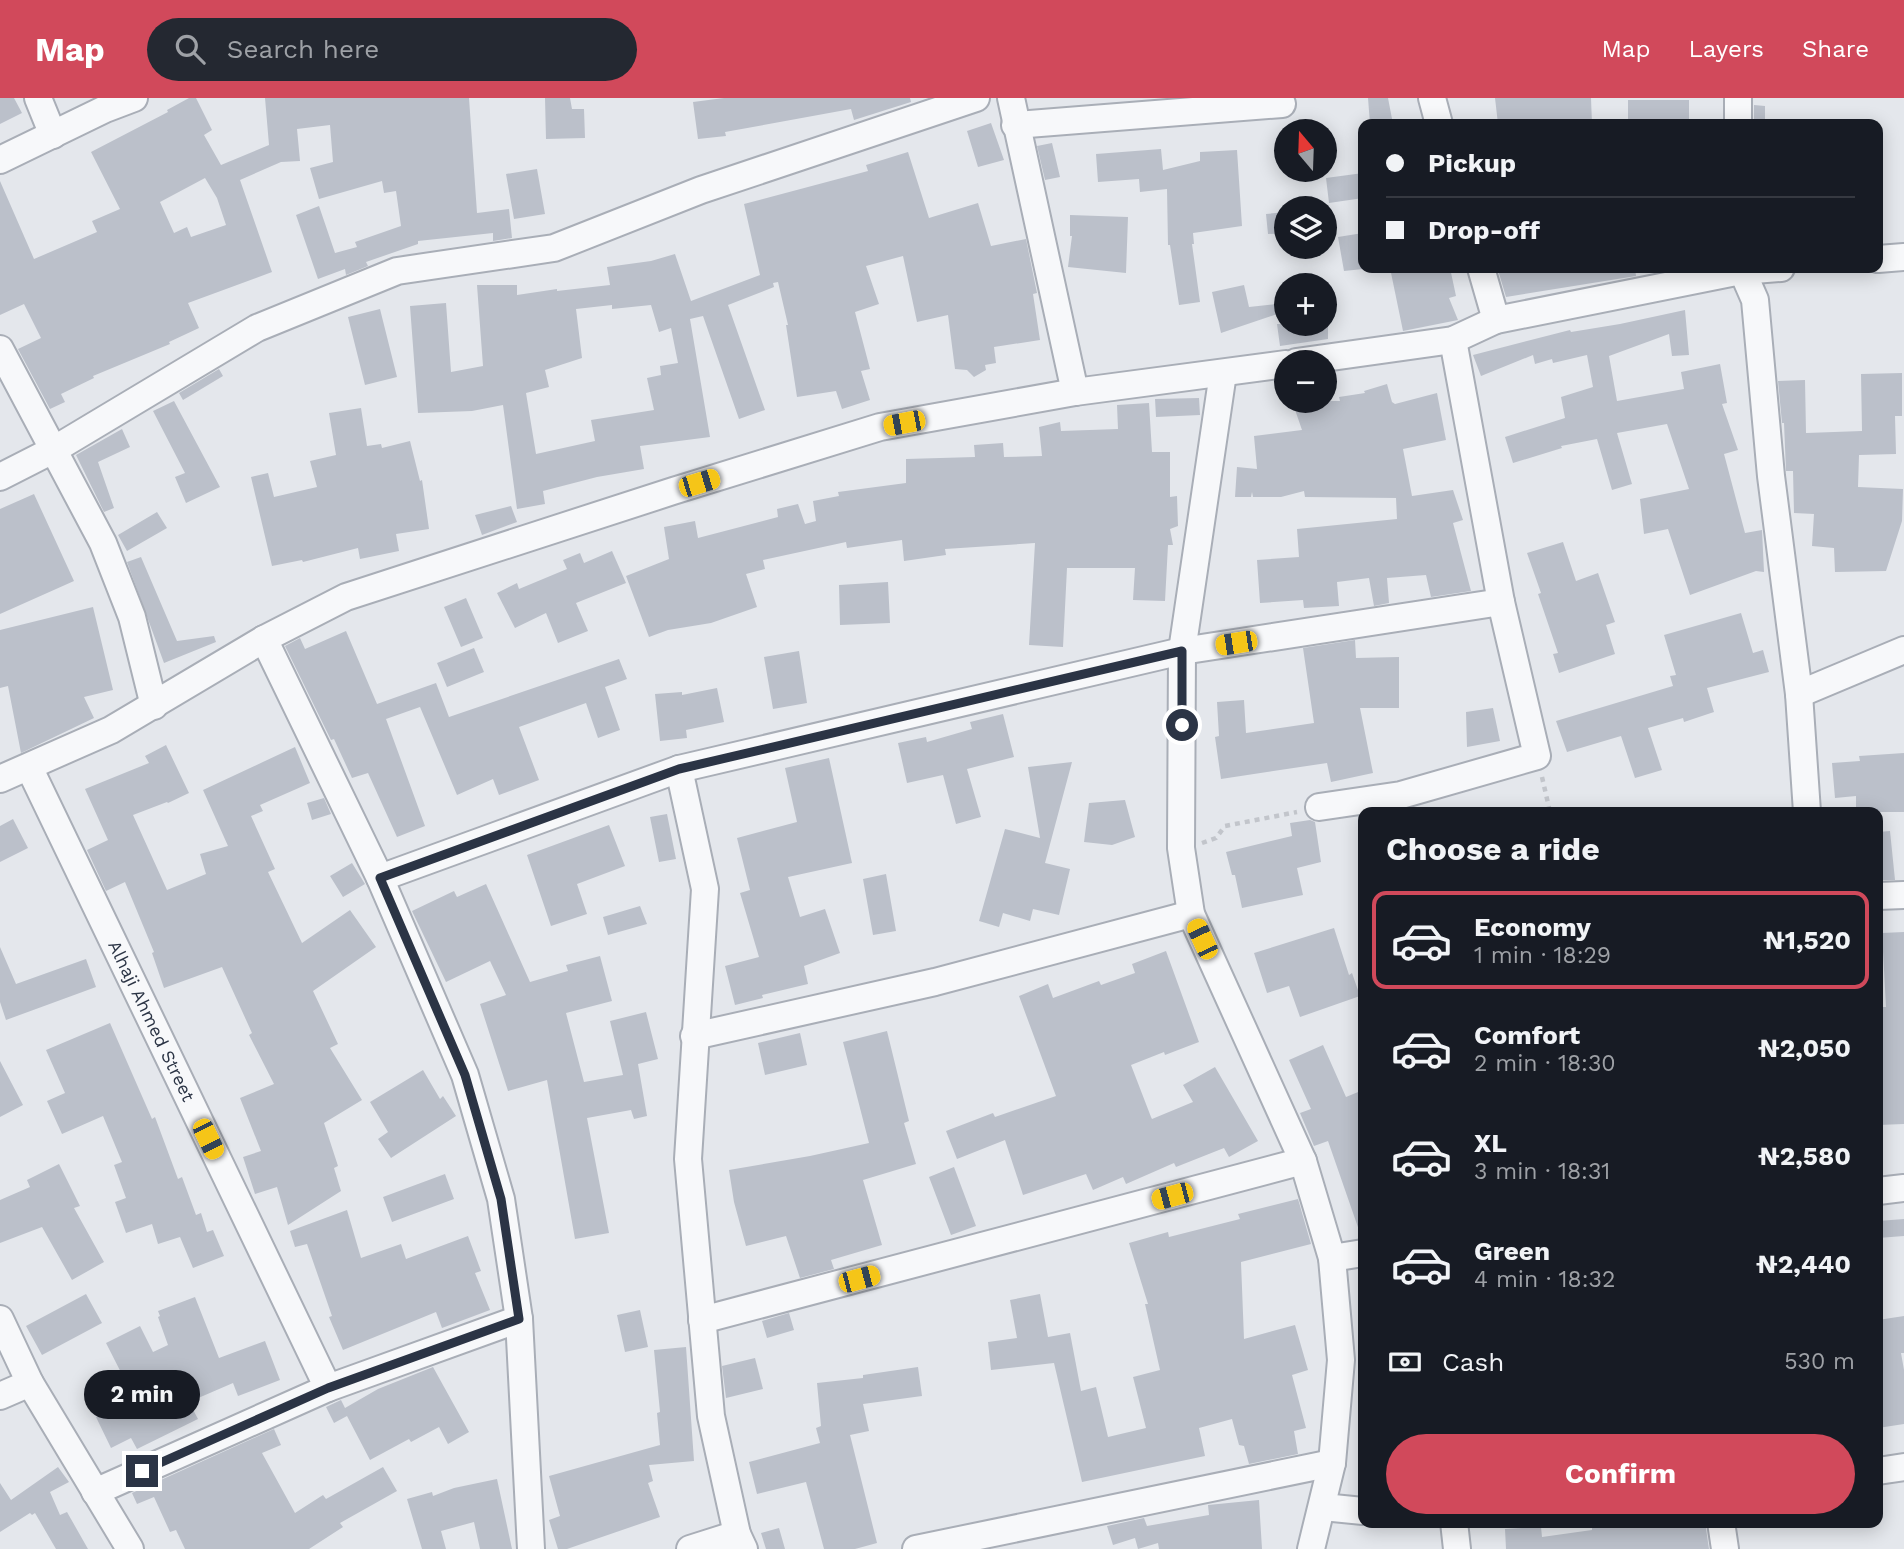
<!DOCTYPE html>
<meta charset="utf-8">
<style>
body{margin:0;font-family:"Work Sans",sans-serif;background:#242831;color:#f1f3f6;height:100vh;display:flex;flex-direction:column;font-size:26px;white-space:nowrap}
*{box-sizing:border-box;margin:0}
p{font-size:23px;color:#9ea1a6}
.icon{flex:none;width:38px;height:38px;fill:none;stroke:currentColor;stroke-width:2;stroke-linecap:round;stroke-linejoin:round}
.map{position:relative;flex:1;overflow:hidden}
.panel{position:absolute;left:1358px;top:709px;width:525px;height:721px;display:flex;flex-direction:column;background:#171b24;border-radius:14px;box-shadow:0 4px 18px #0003}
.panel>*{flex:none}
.guide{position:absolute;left:1358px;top:21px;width:525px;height:154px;border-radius:14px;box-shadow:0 4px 18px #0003;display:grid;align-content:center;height:154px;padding:0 28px;background:#171b24}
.needle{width:46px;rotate:341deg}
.tools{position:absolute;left:1274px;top:21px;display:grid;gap:14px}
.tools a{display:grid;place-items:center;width:63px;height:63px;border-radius:50%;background:#171b24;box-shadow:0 4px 18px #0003;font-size:35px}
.end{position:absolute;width:32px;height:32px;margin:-16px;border:9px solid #2b3445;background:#fff;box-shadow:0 0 0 4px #fff}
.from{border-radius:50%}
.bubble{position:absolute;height:49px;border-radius:24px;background:#171b24;box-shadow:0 4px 18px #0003;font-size:23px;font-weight:700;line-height:49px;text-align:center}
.car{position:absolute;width:21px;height:42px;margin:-21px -10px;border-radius:9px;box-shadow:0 0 5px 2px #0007;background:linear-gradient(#f5c518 24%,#345 0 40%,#f5c518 0 76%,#345 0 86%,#f5c518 0)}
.guide b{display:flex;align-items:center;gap:24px;height:66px;font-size:26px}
.guide b+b{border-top:2px solid #363941}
.guide i{width:18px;height:18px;background:#f1f3f6}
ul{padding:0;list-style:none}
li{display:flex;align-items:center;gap:21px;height:98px;margin:0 14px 10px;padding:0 14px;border:4px solid transparent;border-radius:14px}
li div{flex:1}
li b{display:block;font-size:26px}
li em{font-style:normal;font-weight:700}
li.on{border-color:#d1495b}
li>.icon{width:63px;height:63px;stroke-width:1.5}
h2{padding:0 28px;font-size:32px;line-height:84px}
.pay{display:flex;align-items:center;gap:18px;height:77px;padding:0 28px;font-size:26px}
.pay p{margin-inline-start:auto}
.cta{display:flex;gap:14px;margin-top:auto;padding:14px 28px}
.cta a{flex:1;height:80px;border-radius:42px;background:#d1495b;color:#fff;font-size:28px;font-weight:700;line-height:80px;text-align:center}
header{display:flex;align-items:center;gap:42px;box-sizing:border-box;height:98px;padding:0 35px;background:#d1495b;color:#fff}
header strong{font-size:33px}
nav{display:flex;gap:38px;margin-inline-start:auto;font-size:24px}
.search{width:490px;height:63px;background:#242831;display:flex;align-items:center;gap:18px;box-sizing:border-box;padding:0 24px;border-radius:38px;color:#9ea1a6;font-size:26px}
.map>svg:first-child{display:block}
.building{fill:#bbc0ca;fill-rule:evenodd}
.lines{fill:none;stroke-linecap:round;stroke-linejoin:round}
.minor-casing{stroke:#a9aeb7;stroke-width:30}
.path{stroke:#c2c5cb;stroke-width:4.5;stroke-dasharray:5 5;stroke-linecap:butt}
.minor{stroke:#f7f8fa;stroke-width:26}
.route{stroke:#2b3445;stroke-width:9}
.labels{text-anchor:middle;stroke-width:7;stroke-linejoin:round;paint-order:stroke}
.street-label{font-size:18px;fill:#2b3445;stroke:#f4f6f9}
</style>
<header>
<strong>Map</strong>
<div class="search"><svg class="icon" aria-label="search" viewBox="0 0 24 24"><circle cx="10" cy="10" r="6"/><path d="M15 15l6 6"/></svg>Search here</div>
<nav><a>Map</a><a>Layers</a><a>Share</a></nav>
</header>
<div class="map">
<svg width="1904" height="1451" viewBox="0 0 1904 1451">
<rect width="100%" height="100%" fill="#e4e7ec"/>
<path class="building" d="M0,0H14L22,15L0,26Z
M189,0H196L212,32L204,37L221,67L269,47L265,0H469L477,115L509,111L512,140L493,143V135L418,143V146L366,164L368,168L346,177L345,171L318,181L296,117L319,108L335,155L357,149L355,144L401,128L396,93L384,95L382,83L319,101L310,70L333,64L330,27L297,31L300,63L281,64L240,82L272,174L188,205L199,230L169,244L170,246L93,278L94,280L61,296L65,304L50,311L18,251L41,240L24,206L0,217V83L34,161L97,134L92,123L120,111L91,54L168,14L167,12ZM205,80L217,100L226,127L191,139L187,129L174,135L160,104Z
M545,0H570L572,11H584L585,40L546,41Z
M724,0H910L911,4L854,22L851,11L725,34L726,38L698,41L693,4Z
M1368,0H1388L1393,26H1370Z
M1495,0H1591L1592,26H1498Z
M1628,2H1689V26H1628Z
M1754,7L1765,8V26H1754Z
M991,25L1004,62L978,69L967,33Z
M1052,45L1060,79L1045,82L1037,48Z
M1161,51L1163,72L1200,63V54L1237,52L1242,128L1193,135L1194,146H1192L1200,204L1179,207L1170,147H1168L1167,91L1140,94L1139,81L1098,84L1096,56Z
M908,54L929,120L978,105L991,148L1026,141L1037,195L1033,196L1040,242L994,249L996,265L985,267L986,272L974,279L967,272L955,271L948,217L917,224L903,158L866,168L879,206L855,214L870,271L861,273L870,302L842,311L836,293L797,299L786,227H788L778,184L773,185L774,189L728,207L765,312L739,321L703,218L690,221L710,339L640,348L644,371L597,379L543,393L545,406L517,411L503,307L472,313L418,315L410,208L446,205L451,274L483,268L477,187H517V197L557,191V193L610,187L607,169L651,163L675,156L691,203L760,177L744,106L868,73L866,67ZM612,207V211L651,207L659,234L671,230L678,265L660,268L661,277L647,280L654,312L591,322L595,343L536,356L526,295L549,289L545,272L582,260L576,211Z
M537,71L545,116L514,121L506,76Z
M1363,75V100L1329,105L1326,80Z
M1286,114V135L1268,136L1266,116Z
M1070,117L1128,119L1126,175L1068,169L1072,138H1070Z
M1363,135V171L1344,173L1338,139Z
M1390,170H1450L1456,198L1449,200L1458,222L1403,233Z
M1518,170H1635L1636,178L1506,199L1498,172Z
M1244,187L1249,209L1286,205V213L1221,235L1212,194Z
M380,211L397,279L365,287L348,219Z
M1685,212L1689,257L1672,258L1669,236L1609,258L1617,303L1684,291L1681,274L1720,266L1727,305L1722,306L1738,352L1724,356L1745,435L1762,432L1764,474L1756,473L1690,497L1668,431L1644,436L1640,401L1689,391L1667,326L1617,335L1632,386L1612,392L1597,341L1561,348L1562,350L1513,365L1505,339L1565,320L1561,299L1593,289L1587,257L1553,265L1552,261L1535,266L1533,257L1481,278L1473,257L1570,232L1571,234L1620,226Z
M1277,226H1328V241L1280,248Z
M219,271L223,278L183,302L179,295Z
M1902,275V318H1895L1896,356L1859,357L1858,389L1903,391L1902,423L1886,473L1835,474L1834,450L1812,448L1814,416L1794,415L1793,373H1786L1784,325H1782L1778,283L1805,282L1806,335L1862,333L1861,276Z
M1387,286L1392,304L1395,306L1437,295L1446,342L1403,351L1412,398L1453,392L1463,422L1453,425L1471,493L1431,499L1426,477L1387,480L1389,505L1374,508L1369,480L1337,484L1339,508L1304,510L1303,502L1260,505L1257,462L1299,459L1297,431L1397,421L1396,400L1305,399L1304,393L1281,399H1253L1252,394L1251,399H1235L1237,369L1257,371L1254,338L1302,332L1292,303H1340L1339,299L1365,295L1364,293Z
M1199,300L1200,317L1156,319L1155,301Z
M174,303L220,389L186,405L175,379L185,375L153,313Z
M1149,305L1152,354H1170V399L1177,398L1178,428L1170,431L1173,447H1168L1165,503L1133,502L1135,470H1067L1063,549L1029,547L1035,445L945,451L946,457L904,463L902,442L847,450L846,444L763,462L765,471L746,476L757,509L711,525L668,532L649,539L626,478L669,461L664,429L695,423L698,440L778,419L777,411L798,406L805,426L816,423L813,403L839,398L838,394L906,385V361L975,359L974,347L1003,345L1004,359L1042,358L1039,329L1060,324L1061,333L1118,331L1117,307Z
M361,310L367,348L381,346L382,350L410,343L420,383L422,382L429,431L396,436L399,453L360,461L358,450L303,464L302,462L272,468L251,379L268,375L274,399L317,389L310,363L336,357L329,315Z
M122,331L130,349L98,364L114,410L104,414L76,357Z
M34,396L74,483L0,516V411Z
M511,408L517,424L482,437L475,417Z
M157,414L167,430L127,453L118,437Z
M1563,444L1576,483L1598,475L1615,524L1606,527L1615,556L1559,575L1553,556L1558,555L1538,496L1541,495L1527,455Z
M612,453L626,485L576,505L588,533L558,545L546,515L515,530L497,495L517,485L519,491L567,471L563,462L580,455L584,465Z
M141,459L177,543L214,538L216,544L164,565L127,464Z
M888,484L890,525L840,527L839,487Z
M466,500L483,540L461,549L444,509Z
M93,509L113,592L84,599L94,620L21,655L8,588L0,590V532Z
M1741,515L1753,555L1763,552L1769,574L1707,590L1714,614L1684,624L1683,620L1648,630L1662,672L1635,680L1621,638L1567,654L1556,623L1673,588L1670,578L1676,577L1664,537Z
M346,533L377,606L436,585L449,619L619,561L627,581L605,589L620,632L598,640L586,605L519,629L539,682L499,697L493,681L457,697L420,609L386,621L425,728L397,739L368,675L352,680L334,641L331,642L285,548L300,540L305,551Z
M1355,542L1356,560L1399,559V610H1360L1373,675L1331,684L1327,665L1221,681L1215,639L1219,638L1217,604L1244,602L1246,635L1314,625L1303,550Z
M474,550L484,574L447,589L437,565Z
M799,553L807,605L773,611L764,559Z
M717,590L724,624L686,632L687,640L660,643L655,596L682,594V597Z
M1493,610L1500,643L1467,649L1466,614Z
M1003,616L1014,659L967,671L981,719L956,726L943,677L907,685L898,645L926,639L927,644L972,631L970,624Z
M166,647L189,695L168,705L167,704L133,717L167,792L206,776L200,756L228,748L203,692L295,649L310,685L260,707L263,713L251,718L275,771L268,774L302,845L350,812L376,849L313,893L338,946L330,950L362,1002L324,1025L338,1068L334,1070L341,1093L288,1127L277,1089L255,1096L243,1059L261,1053L240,1000L274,986L249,937L252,935L222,869L164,890L152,855L154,854L125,784L106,793L87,752L108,742L85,691L149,665L145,658Z
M1904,655V714H1856V698L1835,700L1832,665L1860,663L1859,658Z
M829,660L852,765L788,779L800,819L825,811L840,855L804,868L808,886L762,897L763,900L735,907L725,868L759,859L740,795L750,792L737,740L797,724L785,670Z
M1072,664L1045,765L1070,771L1059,817L1033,811L1030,823L1003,815L999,829L979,823L1005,731L1040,740L1028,669Z
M324,700L331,716L312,722L307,705Z
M1125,702L1135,739L1112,747L1084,744L1089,705Z
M667,716L676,761L659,764L650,719Z
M13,721L28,750L0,764V728Z
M1310,722L1315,724L1321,764L1297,770L1303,797L1242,810L1235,777H1232L1226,754L1292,738L1290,725Z
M609,727L625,768L577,786L587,816L551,828L527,757Z
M1890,733L1895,782H1878V734Z
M352,765L365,786L343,799L330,778Z
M886,776L896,833L873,837L863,781Z
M486,786L530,884L568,873L566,867L600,858L612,903L566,915L584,984L623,977L610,923L646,914L658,961L638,966L647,1018L634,1021L631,1012L587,1020L609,1135L575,1141L547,982L508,993L480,906L506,897L490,863L446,884L412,813L454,793L457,799Z
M640,808L647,826L608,837L603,819Z
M1334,830L1349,877L1352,875L1360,898L1300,919L1289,888L1267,895L1254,855Z
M1904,834V1026L1878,1027V909H1886L1882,835Z
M0,849L16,886L86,861L96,889L6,922L0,904Z
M1166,853L1199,944L1165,957L1164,954L1131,967L1151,1019L1152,1021L1193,1004L1183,987L1215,969L1258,1043L1229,1059L1224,1050L1176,1069L1174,1065L1126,1086L1123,1079L1093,1092L1086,1076L1023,1097L1005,1042L957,1061L946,1033L993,1015L995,1019L1056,998L1019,898L1048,886L1053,900L1099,883L1101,887L1135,875L1132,866Z
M110,925L152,1021L155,1019L178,1081L182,1079L196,1117L201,1115L207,1134L213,1132L224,1158L193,1170L180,1139L158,1146L152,1126L126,1135L115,1104L126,1100L114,1067L122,1064L103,1018L62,1036L47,1003L65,995L46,952Z
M887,933L909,1023L904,1025L916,1066L863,1082L882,1147L831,1162L834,1171L800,1180L786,1138L746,1148L734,1104L729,1072L810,1058L869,1045L843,944Z
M800,935L807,967L765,977L758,945Z
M1323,947L1346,999L1363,992V1135H1360L1328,1043L1314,1048L1300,1015L1311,1011L1289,962Z
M0,963L23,1007L0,1019Z
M423,972L440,1001L443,998L456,1018L391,1060L378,1041L388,1034L370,1004Z
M59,1066L80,1108L74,1110L104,1164L72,1182L42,1129L0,1145V1102L30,1089L27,1082Z
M954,1069L976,1128L951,1137L929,1079Z
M445,1076L454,1101L392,1124L383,1099Z
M1298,1101L1311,1146L1241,1164L1244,1241L1295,1227L1308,1272L1292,1277L1306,1330L1294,1333L1298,1356L1249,1366L1244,1348L1239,1347L1232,1321L1199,1330L1205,1358L1082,1384L1054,1265L991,1272L988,1244L1017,1240L1010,1202L1040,1196L1048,1239L1070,1235L1081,1293L1096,1289L1108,1339L1146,1330L1133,1279L1160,1272L1145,1206H1148L1129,1145L1168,1134L1169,1139L1240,1121L1238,1116Z
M347,1112L361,1160L401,1146L406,1161L468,1138L481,1173L475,1175L490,1212L442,1230L436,1214L343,1252L329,1219L332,1218L307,1146L295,1149L290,1133Z
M1904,1121V1138L1878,1140V1123Z
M86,1196L102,1225L42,1257L26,1228Z
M195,1199L219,1260L265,1243L280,1282L238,1298L233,1285L189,1304L198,1321L137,1351L131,1340L111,1350L96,1319L134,1300L106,1245L140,1228L153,1254L168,1247L158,1219L160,1218L158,1213Z
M640,1212L648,1249L625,1254L617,1217Z
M789,1215L794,1232L767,1240L762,1223Z
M1904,1218V1255H1901L1904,1272V1326L1878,1330V1222Z
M686,1249L694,1363L649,1367L653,1383L648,1385L660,1419L567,1451H558L549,1422L560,1418L549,1378L660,1347L657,1315L660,1314L654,1252Z
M755,1260L763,1291L726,1300L722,1268Z
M433,1269L469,1334L448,1346L439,1329L411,1344L409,1341L370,1362L347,1318L334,1325L326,1309L341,1302L345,1310L378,1291Z
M918,1269L922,1298L863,1306L869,1333L850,1337L877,1445L855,1451H824L806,1384L757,1396L749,1364L820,1345L816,1330L821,1328L817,1285L863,1280V1277Z
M274,1331L281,1347L262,1355L295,1415L323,1397L326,1401L383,1369L397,1393L340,1425L343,1429L309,1451H185L176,1432L170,1434L154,1399L137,1406L132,1395Z
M58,1369L69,1384L50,1394L60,1417L67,1414L88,1451H56L35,1415L32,1417L30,1415L0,1434V1385L11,1402Z
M497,1381L512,1451H480L474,1424L441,1433L446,1451H422L407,1401L432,1394L433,1398L454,1390Z
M1259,1402L1262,1451H1159L1158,1445L1138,1451L1135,1440L1113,1447L1107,1428L1144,1420L1147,1428L1209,1417L1208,1407Z
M1620,1424H1705L1709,1451H1506L1505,1431L1541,1429L1542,1439L1592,1432V1426Z
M779,1430L785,1451H766L761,1435Z"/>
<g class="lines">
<g class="minor-casing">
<g id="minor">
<path d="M38,0L53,37"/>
<path d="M1011,0L1075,294"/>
<path d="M1432,0L1439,26"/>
<path d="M1738,0V26"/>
<path d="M1015,27L1282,6"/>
<path d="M0,62L105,11L134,0"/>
<path d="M1878,161L1904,159"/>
<path d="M1481,170L1496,222"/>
<path d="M1741,170L1755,202L1771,378L1799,596L1807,714"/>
<path d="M0,251L103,445L132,519L154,608"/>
<path d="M1296,264L1453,242L1496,222L1741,173L1781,170"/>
<path d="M1223,275L1182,553L1181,750L1191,816L1303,1063L1332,1160L1341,1262L1332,1365L1311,1451"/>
<path d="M0,379L55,351L257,230L397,173L554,150L701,92L976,0"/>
<path d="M264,541L380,780L465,977L501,1101L519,1221L531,1451"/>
<path d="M1799,596L1904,552"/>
<path id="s1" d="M29,669L328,1290"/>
<path d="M679,671L705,791L688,1061L711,1318L737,1436L744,1451"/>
<path d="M0,681L111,632L264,541L346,499L673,393L880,329L1075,294L1286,266"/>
<path d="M1319,709L1401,697L1537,658L1501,504L1453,242"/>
<path d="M380,780L679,671L1182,553L1501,504"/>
<path d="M1878,798L1904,797"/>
<path d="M694,938L935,884L1191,816"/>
<path d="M1878,1093L1904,1090"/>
<path d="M1332,1160L1363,1155"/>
<path d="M0,1221L30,1285L0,1298"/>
<path d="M702,1222L1303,1063"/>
<path d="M30,1285L130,1451"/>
<path d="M1878,1373L1904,1369"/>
<path d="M95,1394L328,1290L519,1221"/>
<path d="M1323,1409L1363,1413"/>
<path d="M1454,1424L1457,1451"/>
<path d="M1721,1424L1725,1451"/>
<path d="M690,1451L737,1436"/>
<path d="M916,1451L1332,1365"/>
</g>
</g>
<path class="path" d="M1542,679L1550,714
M1202,745L1216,740L1225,728L1297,714"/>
<use href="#minor" class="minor"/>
</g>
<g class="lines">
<path class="route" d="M142,1373L328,1290L519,1221L501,1101L465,977L380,780L679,671L1182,553V627"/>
</g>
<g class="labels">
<g class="street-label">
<text dy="6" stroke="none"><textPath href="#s1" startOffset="282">Alhaji Ahmed Street</textPath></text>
</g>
</g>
</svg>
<div class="tools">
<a><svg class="needle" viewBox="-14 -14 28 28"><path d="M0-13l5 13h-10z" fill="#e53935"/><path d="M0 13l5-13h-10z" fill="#9ea1a6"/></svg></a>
<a><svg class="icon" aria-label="layers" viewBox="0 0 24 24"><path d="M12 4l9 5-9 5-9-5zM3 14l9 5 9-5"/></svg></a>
<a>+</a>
<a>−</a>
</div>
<i class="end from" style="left:1182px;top:627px"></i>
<i class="end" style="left:142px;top:1373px"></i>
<div class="bubble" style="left:84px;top:1272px;width:116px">2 min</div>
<i class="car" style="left:904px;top:325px;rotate:259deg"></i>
<i class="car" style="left:699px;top:385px;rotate:73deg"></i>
<i class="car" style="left:1236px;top:545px;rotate:261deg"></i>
<i class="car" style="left:1202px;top:841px;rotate:335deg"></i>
<i class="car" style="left:208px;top:1041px;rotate:154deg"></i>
<i class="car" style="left:1172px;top:1098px;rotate:255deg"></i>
<i class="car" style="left:859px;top:1181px;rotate:75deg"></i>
<div class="guide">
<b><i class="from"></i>Pickup</b>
<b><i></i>Drop-off</b>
</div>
<section class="panel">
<h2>Choose a ride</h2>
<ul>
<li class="on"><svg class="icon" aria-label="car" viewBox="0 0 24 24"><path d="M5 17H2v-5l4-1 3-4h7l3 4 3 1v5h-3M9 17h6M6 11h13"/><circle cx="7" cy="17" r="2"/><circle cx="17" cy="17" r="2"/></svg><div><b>Economy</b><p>1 min · 18:29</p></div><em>₦1,520</em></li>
<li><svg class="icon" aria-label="car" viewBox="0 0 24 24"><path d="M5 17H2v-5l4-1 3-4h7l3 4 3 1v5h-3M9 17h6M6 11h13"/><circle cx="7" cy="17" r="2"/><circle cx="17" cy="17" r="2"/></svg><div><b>Comfort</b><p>2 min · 18:30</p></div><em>₦2,050</em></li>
<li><svg class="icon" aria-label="car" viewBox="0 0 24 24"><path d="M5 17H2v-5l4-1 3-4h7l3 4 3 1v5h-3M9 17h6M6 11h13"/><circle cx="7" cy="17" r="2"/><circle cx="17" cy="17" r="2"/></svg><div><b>XL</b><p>3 min · 18:31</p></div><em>₦2,580</em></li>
<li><svg class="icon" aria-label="car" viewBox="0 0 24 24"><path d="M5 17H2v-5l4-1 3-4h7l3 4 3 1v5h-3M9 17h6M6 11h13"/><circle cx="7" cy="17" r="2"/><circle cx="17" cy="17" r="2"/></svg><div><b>Green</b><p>4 min · 18:32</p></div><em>₦2,440</em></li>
</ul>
<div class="pay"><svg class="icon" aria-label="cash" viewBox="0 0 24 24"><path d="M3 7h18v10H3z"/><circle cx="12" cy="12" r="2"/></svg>Cash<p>530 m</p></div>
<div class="cta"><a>Confirm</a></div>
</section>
</div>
